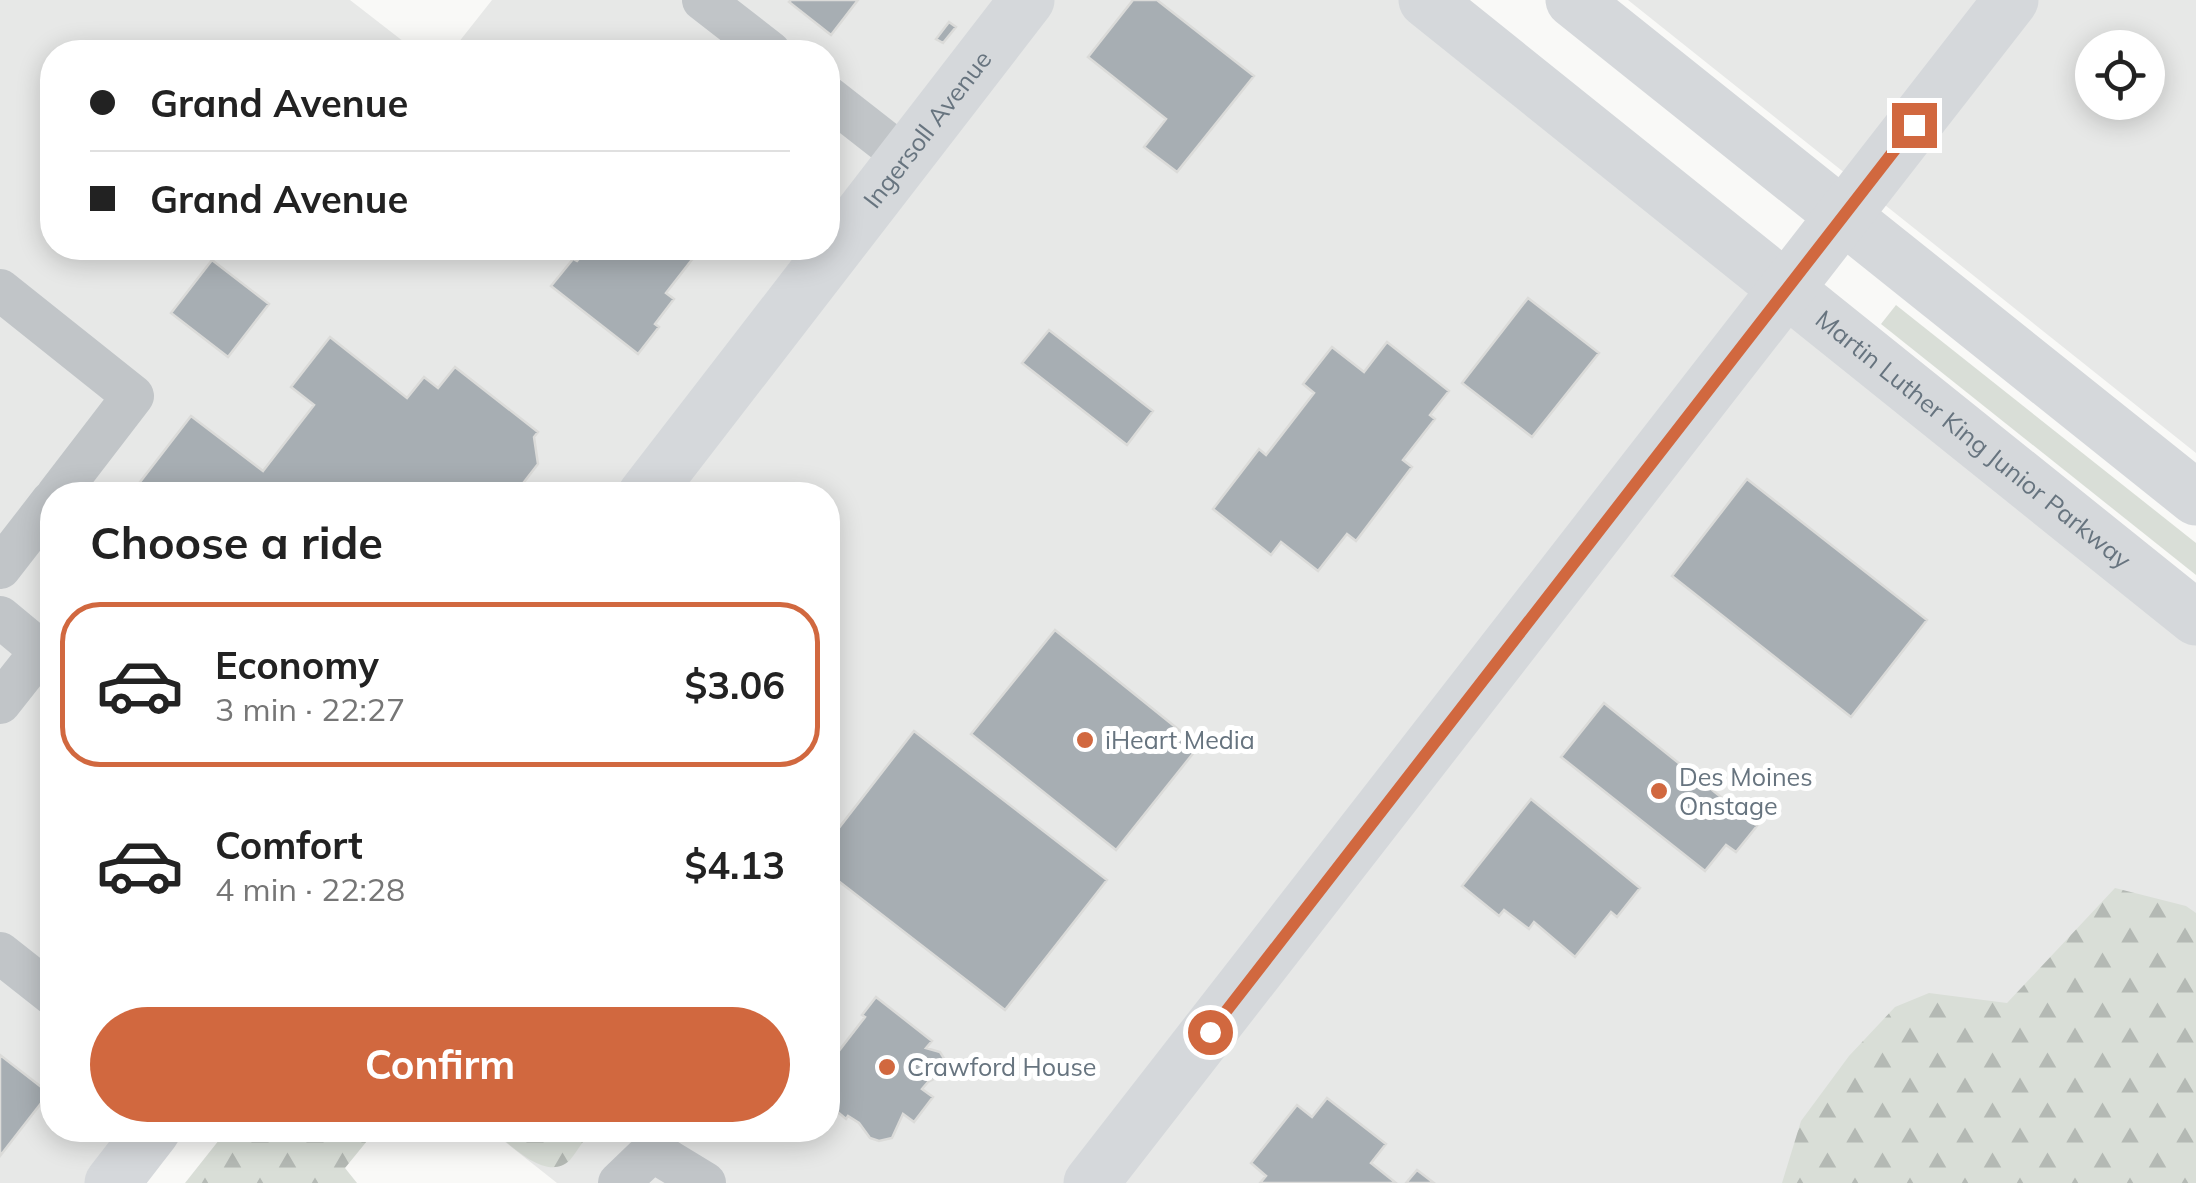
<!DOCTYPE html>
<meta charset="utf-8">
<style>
body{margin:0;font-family:Mulish,sans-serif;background:#f2f2f2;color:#222;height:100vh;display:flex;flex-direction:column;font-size:38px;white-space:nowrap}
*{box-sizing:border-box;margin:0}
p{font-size:32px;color:#767676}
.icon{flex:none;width:55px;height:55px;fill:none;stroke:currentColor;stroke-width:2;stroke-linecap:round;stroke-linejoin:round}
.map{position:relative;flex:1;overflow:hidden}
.panel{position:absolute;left:40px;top:482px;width:800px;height:660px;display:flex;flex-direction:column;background:#fff;border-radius:40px;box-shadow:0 5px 25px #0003}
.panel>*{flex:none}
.top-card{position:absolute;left:40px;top:40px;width:800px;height:220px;border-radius:40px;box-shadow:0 5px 25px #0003;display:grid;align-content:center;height:220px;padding:0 50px;background:#fff}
.tools{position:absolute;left:2075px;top:30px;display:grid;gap:20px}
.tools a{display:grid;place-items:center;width:90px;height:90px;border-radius:50%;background:#fff;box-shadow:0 5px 25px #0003;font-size:50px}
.end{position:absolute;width:45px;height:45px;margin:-22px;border:12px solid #d1683f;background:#fff;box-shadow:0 0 0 5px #fff}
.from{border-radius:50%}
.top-card b{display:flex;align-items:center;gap:35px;height:95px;font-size:38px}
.top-card b+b{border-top:2px solid #e0e0e0}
.top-card i{width:25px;height:25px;background:#222}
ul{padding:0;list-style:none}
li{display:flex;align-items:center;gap:30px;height:165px;margin:0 20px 15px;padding:0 30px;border:5px solid transparent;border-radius:40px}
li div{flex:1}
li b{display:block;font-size:38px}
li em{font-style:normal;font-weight:700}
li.current{border-color:#d1683f}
li>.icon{width:90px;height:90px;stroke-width:1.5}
h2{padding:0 50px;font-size:45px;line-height:120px}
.action{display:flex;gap:20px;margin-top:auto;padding:20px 50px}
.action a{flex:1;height:115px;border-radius:60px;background:#d1683f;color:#fff;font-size:40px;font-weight:700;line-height:115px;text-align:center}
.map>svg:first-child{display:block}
.built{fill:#e7e8e7;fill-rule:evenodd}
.green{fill:#d9ded7}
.forest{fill:url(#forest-firs)}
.building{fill:#a7aeb3;stroke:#dbdbd9;stroke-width:2.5}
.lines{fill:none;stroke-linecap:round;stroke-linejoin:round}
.minor{stroke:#c1c5c8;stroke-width:42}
.major{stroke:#d5d8db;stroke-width:55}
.route{stroke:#d1683f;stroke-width:12}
.poi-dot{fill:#d1683f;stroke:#fff;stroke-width:4}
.labels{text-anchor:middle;stroke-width:10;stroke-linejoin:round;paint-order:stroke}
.street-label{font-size:25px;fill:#67747f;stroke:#fff}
.poi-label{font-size:25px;fill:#67747f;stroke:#fff;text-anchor:start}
</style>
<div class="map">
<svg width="2196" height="1183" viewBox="0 0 2196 1183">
<defs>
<pattern id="forest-firs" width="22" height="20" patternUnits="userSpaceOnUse" patternTransform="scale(2.5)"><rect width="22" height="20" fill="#d9ded7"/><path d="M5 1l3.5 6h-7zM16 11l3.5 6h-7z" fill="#b4b9b4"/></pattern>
</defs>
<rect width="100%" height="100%" fill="#f9f9f7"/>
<path class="built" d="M0,0H350L417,52H52V248H828V52H451L492,0H1426L2196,618V1030L2102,1183H557L490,1130H828V495H52V1130H153L112,1183H0Z
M1628,0H2196V453ZM2092,48H2148V102H2092Z"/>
<path class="green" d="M1896,305L2196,543V575L1881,324Z"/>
<path class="forest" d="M2115,888L2186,906L2196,913V1183H1782L1801,1121L1849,1056L1895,1007L1929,993L2007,1003Z
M227,1130H376L345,1168L357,1183H185Z
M492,1130H595C583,1139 579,1149 570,1160C547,1183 511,1145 492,1130Z"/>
<path class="building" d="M791,0H858L831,35L789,2Z
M1133,0H1157L1254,76L1177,172L1144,147L1166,119L1088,57Z
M949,22L956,27L943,43L936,39Z
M588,248H701L666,293L674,299L655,324L659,327L638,354L551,286L573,259L577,261Z
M212,260L269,304L228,357L171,313Z
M1528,298L1599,353L1532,437L1462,383Z
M1049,330L1153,411L1127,445L1022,363Z
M330,337L407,398L424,377L438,388L455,367L538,432L534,437L538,464L514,495H130L191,416L263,471L314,405L291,387Z
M1387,342L1449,391L1430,415L1435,419L1403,460L1412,467L1356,541L1347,534L1318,571L1281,542L1271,555L1213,509L1259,449L1266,455L1314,393L1303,384L1332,347L1364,372Z
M1747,479L1927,620L1851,717L1672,576Z
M1055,630L1199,746L1116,850L971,734Z
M1604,703L1757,826L1736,852L1726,845L1705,871L1561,757Z
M914,731L1107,880L1005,1010L828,873V842Z
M1531,799L1640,888L1617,917L1611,912L1575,957L1534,922L1529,929L1504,910L1499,916L1462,886Z
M876,997L932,1041L926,1048L940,1052L945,1060L942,1075L928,1082L922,1089L933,1097L914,1122L903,1114L892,1138L879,1141L870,1138L859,1123L848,1116L846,1119L828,1104L830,1100L828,1095L838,1082L830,1076L834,1071L828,1065L865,1017L862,1015Z
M0,1055L49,1093L0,1156Z
M1327,1098L1386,1144L1371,1163L1396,1183H1260L1266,1176L1251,1163L1297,1105L1312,1117Z
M1417,1170L1434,1183H1406Z"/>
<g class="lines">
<path class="minor" d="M703,0L770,52
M828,97L906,158
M0,290L133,396L57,495
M0,568L52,501
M0,617L41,651L0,703
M0,953L52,994
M619,1183L645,1158L659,1155L705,1183"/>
<g class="major">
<path id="s1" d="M1426,0L2196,618"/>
<path d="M1573,0L2196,498"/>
<path id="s2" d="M645,495L1027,0"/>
<path d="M112,1183L153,1130"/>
<path d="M1091,1183L2011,0"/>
</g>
</g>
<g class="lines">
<path class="route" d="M1210,1032L1914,125"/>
</g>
<g class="poi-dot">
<circle cx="1085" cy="740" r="10"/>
<circle cx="1659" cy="791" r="10"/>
<circle cx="887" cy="1067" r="10"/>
</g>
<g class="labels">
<g class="street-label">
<text dy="9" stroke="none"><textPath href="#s2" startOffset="462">Ingersoll Avenue</textPath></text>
<text dy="9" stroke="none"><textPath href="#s1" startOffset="702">Martin Luther King Junior Parkway</textPath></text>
</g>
<g class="poi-label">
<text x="1105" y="749">iHeart Media</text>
<text x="1679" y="786">Des Moines<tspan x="1679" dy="29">Onstage</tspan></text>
<text x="907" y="1076">Crawford House</text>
</g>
</g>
</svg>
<div class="tools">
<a><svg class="icon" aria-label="locate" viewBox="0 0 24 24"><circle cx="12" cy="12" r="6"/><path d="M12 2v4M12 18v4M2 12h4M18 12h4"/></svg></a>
</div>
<i class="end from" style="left:1210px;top:1032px"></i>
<i class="end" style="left:1914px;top:125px"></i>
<div class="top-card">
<b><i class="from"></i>Grand Avenue</b>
<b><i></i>Grand Avenue</b>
</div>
<section class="panel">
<h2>Choose a ride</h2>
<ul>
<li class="current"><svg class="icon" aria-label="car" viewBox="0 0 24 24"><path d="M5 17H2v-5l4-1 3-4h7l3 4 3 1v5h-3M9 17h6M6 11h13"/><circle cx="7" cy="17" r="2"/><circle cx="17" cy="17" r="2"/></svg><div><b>Economy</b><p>3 min · 22:27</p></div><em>$3.06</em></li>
<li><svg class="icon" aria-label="car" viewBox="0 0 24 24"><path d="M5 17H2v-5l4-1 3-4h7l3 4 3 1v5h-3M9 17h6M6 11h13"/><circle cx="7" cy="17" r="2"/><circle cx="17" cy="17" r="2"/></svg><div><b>Comfort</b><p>4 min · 22:28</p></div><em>$4.13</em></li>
</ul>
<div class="action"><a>Confirm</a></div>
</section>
</div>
